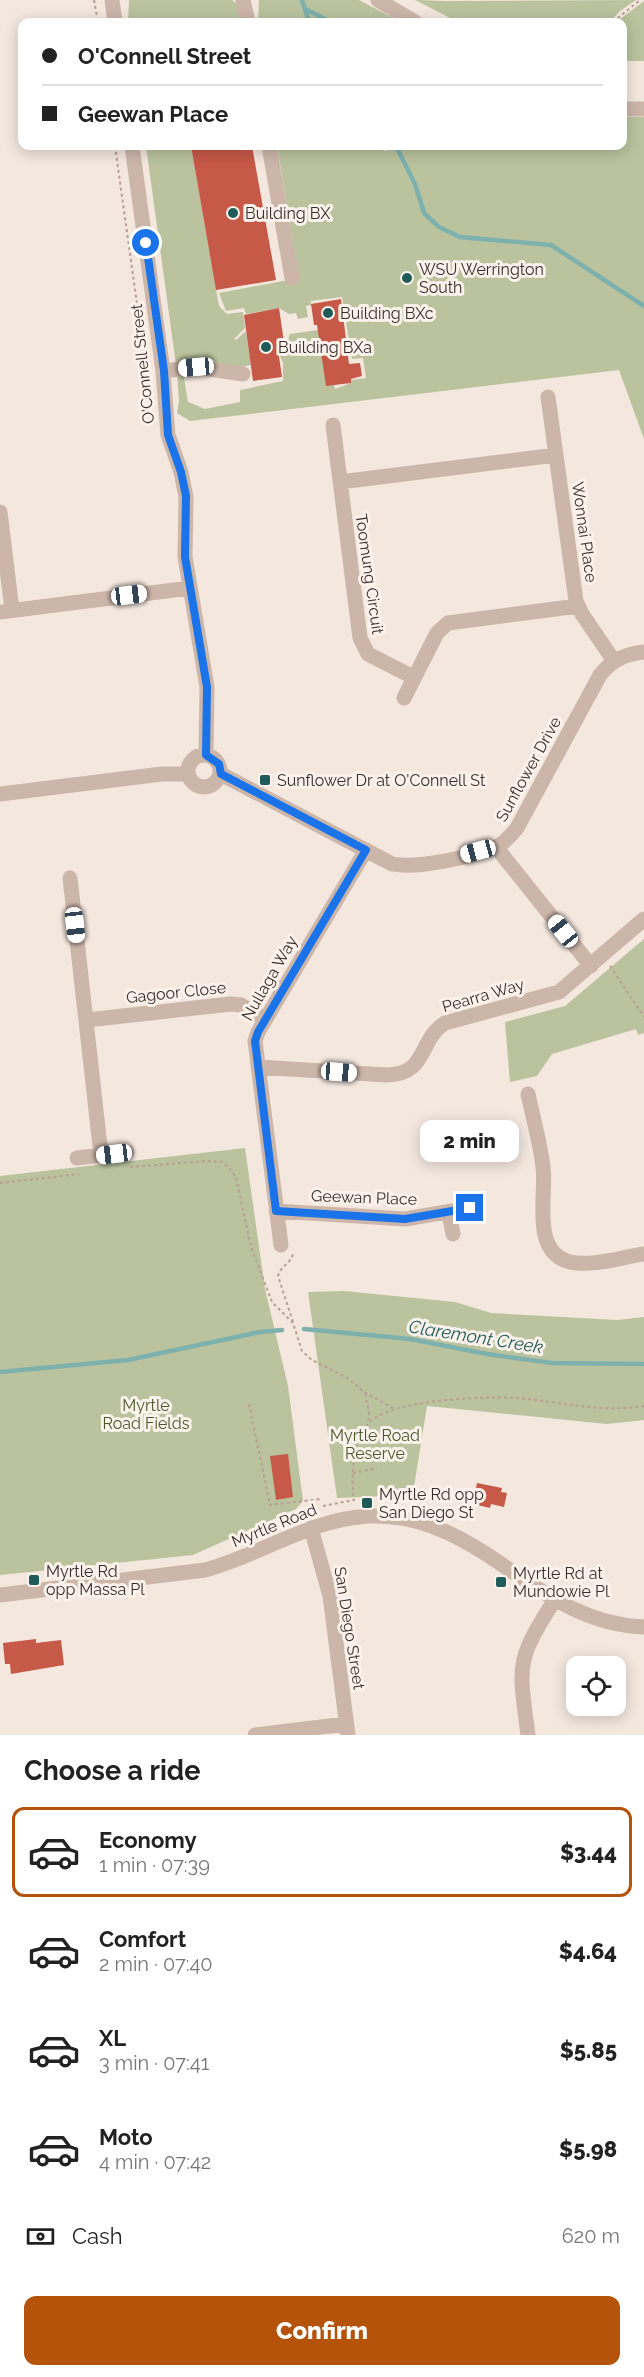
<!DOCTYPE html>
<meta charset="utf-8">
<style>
body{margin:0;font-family:Raleway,sans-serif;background:#f6f6f6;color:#222;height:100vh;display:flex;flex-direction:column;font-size:22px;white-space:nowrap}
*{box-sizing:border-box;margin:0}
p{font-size:20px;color:#767676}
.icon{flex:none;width:33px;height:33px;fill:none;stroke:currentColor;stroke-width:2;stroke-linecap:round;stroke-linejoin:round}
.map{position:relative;height:1735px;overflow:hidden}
.details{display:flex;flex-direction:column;background:#fff;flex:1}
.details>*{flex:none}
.banner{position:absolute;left:18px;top:18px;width:609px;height:132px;border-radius:12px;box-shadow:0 3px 15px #0003;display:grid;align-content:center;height:132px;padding:0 24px;background:#fff}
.tools{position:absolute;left:566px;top:1656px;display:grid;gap:12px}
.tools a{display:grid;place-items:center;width:60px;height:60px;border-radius:12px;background:#fff;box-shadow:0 3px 15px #0003;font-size:30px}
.end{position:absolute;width:27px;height:27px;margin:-14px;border:8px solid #1a73e8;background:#fff;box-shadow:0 0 0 3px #fff}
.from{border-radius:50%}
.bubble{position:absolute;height:42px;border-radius:12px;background:#fff;box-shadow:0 3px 15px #0003;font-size:20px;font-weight:800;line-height:42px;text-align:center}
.car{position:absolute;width:18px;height:36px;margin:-18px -9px;border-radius:8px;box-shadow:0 0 4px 2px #0007;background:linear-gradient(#fff 24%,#345 0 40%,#fff 0 76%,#345 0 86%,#fff 0)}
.banner b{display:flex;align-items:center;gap:21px;height:57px;font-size:22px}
.banner b+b{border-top:2px solid #e0e0e0}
.banner i{width:15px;height:15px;background:#222}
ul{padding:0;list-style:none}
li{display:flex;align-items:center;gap:18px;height:90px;margin:0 12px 9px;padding:0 12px;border:3px solid transparent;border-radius:12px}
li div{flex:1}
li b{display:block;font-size:22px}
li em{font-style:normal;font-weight:800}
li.on{border-color:#b45309}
li>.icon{width:54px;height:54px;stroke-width:1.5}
h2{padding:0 24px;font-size:27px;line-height:72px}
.pay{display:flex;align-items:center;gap:15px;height:66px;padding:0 24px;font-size:22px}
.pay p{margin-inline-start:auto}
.primary-button{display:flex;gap:12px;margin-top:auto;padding:12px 24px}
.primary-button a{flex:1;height:69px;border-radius:12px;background:#b45309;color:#fff;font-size:24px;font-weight:800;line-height:69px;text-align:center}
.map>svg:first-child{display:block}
.green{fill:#bac39e}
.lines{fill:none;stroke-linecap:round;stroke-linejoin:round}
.stream{stroke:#7db1ad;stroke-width:4.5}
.building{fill:#c75948}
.path{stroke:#b89f94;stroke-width:2;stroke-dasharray:3 3;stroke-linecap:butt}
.minor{stroke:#ccb6aa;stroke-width:15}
.route{stroke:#1a73e8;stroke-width:8}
.poi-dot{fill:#1e5b59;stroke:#faf2eb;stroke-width:2}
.labels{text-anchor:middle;stroke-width:6;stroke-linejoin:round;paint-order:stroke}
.poi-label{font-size:16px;fill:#392d29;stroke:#faf2eb;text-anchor:start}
.street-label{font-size:16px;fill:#392d29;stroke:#faf2eb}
.park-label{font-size:16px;fill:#4c582d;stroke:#faf2eb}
.water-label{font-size:18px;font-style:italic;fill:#1e5b59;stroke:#faf2eb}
</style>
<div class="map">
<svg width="644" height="1735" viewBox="0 0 644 1735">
<rect width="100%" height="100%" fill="#f3e7de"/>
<path class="green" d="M232,0L237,4L242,22H128L129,0Z
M259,0H359L401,22H258Z
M415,0L445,1L636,0L620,11L610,22H501L495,20L494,22H458Z
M644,1V61H623L622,22H616Z
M623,117H644V439L619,370L190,421L177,413L179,401L177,373L183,372L188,402L205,409L240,402V390L283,381V363L279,354L285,349L290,334L318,330L335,389L351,383V380L366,378L363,358L352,359L342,297L311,301V305L306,306L308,317L298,319L296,313L289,314L279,308L246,314L244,308L226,311L219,293L299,278L277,146H372L385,151L397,146H622Z
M146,146H191L219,306L227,314L243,312L245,328L234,339L236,340L246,331L251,365L237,368L220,365L212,359L206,362L176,365Z
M644,939V1033L638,1035L636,1029L552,1054L537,1076L510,1082L505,1022L565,1006Z
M245,1148L265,1289L288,1386L303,1501L296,1509L193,1555L0,1575V1176Z
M344,1291L455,1302L491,1313L617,1320L644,1317V1420L607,1424L427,1406L412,1499L384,1496L337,1498L308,1292Z"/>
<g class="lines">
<path class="stream" d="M302,0L309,22
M305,9L331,22
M396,146L415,184L424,213L439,227L460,237L551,245L644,306
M304,1329L410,1339L487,1354L552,1363L644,1364
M0,1372L128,1360L260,1332L282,1330"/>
</g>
<path class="building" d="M191,146H252L276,280L216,290Z
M341,299L349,364L360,363L362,376L351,379V383L326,386L317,325H314L311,304Z
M279,308L285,349L278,350L282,377L253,381L244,315Z
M288,1454L293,1497L276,1500L270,1456Z
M477,1483L502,1488L501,1492L507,1493L504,1507L491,1504L490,1508L473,1504Z
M36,1639V1643L61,1640L64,1665L11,1674L10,1664H5L3,1643Z"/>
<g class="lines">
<path class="path" d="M94,0L98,22
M613,22L640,0
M115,146L147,376
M610,966L644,1017
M130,1167L206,1161L222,1162L228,1167L236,1177L251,1247L272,1302L293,1323L302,1351L312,1360L349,1379L364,1392L393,1408
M0,1183L79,1174
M293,1322L278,1276C281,1265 292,1263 293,1253
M365,1394L369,1412L368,1423
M249,1404L270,1505L321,1499
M353,1473L377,1468
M323,1506L354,1500C351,1475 352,1445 367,1425C386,1399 486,1396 517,1398C561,1402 600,1413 644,1406"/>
<path class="minor" d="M112,0L115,22
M243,0L248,22
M378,0L415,22
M622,109H644
M132,146L163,371L168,435L181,472L186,497L185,557L207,687L206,755
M269,146L292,278
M163,371L196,367L243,374
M548,397L576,601L582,614L614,661
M333,425L360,638L368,654L413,677
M340,482L556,455
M0,512L12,610
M0,612L190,588
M404,698L437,633L448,623L578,606
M188 771a16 16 0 1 1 32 0a16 16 0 1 1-32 0Z
M221,774L392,864C418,869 471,857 496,847C505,843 511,835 517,828L600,675C612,660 625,654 644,652
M0,794L162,774H188
M496,847L591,966
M70,878L101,1155
M87,1020L231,1004L241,1005L265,1019
M258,1067L386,1075C428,1075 418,1040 445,1023L559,992L644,919
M528,1094C533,1118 540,1142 543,1167C547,1195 530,1252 570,1262C592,1267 622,1257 644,1254
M77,1158L127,1152
M276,1211L405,1219L470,1208
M449,1213L453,1234
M281,1245L255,1041L258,1032L366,850
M311,1528L330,1596L348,1735
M0,1595L205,1570C261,1555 310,1519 369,1516C483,1512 533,1623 644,1627
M255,1735L346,1724
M528,1735C519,1665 515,1662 554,1601"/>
</g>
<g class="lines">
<path class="route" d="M146,243L164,371L168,435L181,472L186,496L185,557L207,687L206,755L219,764L221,774L366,850L258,1032L255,1041L276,1211L405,1219L470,1208"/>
</g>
<g class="poi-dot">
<circle cx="233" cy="213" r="6"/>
<circle cx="407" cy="278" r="6"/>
<circle cx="328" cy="313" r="6"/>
<circle cx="266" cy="347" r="6"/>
<rect x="259" y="774" width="12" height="12" rx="3"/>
<rect x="361" y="1497" width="12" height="12" rx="3"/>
<rect x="28" y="1574" width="12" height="12" rx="3"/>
<rect x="495" y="1576" width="12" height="12" rx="3"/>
</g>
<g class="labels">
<g class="poi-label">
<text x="245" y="219">Building BX</text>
<text x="419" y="275">WSU Werrington<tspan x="419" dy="18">South</tspan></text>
<text x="340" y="319">Building BXc</text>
<text x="278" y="353">Building BXa</text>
<text x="277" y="786">Sunflower Dr at O'Connell St</text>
<text x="379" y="1500">Myrtle Rd opp<tspan x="379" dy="18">San Diego St</tspan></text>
<text x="46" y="1577">Myrtle Rd<tspan x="46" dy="18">opp Massa Pl</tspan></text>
<text x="513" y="1579">Myrtle Rd at<tspan x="513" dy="18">Mundowie Pl</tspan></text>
</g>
<g class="street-label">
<text transform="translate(142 364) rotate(-96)" y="6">O'Connell Street</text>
<text transform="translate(585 532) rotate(82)" y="6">Wonnai Place</text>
<text transform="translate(370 574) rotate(82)" y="6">Toomung Circuit</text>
<text transform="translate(528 769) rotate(-61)" y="6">Sunflower Drive</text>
<text transform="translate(269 978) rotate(-60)" y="6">Nullaga Way</text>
<text transform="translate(176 992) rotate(-6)" y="6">Gagoor Close</text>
<text transform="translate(483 995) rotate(-16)" y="6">Pearra Way</text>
<text transform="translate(364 1197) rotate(2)" y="6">Geewan Place</text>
<text transform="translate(274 1525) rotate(-22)" y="6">Myrtle Road</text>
<text transform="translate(350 1628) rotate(81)" y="6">San Diego Street</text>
</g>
<g class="park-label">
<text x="146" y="1411">Myrtle<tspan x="146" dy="18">Road Fields</tspan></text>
<text x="375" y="1441">Myrtle Road<tspan x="375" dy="18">Reserve</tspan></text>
</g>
<g class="water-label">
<text transform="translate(476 1337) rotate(9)" y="6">Claremont Creek</text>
</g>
</g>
</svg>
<div class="tools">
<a><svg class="icon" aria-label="locate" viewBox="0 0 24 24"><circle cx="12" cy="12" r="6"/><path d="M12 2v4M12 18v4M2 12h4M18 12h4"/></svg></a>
</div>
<i class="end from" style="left:146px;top:243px"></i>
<i class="end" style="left:470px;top:1208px"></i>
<div class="bubble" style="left:420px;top:1120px;width:99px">2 min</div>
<i class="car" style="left:196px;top:367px;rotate:265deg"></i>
<i class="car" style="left:129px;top:595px;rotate:83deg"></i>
<i class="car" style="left:478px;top:851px;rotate:255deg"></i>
<i class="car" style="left:75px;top:925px;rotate:173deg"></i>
<i class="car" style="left:563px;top:931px;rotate:321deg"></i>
<i class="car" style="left:339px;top:1072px;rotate:94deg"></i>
<i class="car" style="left:114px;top:1154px;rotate:263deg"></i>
<div class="banner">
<b><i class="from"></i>O'Connell Street</b>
<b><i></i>Geewan Place</b>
</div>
</div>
<section class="details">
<h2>Choose a ride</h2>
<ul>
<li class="on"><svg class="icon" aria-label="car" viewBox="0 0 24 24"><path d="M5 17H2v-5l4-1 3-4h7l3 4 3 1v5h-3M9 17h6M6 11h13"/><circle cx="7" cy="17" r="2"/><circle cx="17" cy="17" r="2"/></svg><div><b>Economy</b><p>1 min · 07:39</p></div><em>$3.44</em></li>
<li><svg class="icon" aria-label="car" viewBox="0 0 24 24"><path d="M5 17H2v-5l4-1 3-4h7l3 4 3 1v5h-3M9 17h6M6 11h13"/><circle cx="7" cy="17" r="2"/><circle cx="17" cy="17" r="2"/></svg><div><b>Comfort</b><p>2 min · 07:40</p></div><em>$4.64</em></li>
<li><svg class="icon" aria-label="car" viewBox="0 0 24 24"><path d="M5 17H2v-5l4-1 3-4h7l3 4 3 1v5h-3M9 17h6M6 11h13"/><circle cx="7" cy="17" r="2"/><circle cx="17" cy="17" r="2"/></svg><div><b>XL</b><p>3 min · 07:41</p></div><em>$5.85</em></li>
<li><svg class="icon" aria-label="car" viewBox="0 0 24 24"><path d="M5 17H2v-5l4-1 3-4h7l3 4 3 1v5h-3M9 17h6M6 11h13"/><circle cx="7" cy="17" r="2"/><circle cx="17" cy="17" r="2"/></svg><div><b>Moto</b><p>4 min · 07:42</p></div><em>$5.98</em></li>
</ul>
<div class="pay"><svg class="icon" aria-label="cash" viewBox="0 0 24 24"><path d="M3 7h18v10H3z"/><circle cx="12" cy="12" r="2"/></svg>Cash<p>620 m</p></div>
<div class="primary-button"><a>Confirm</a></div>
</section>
